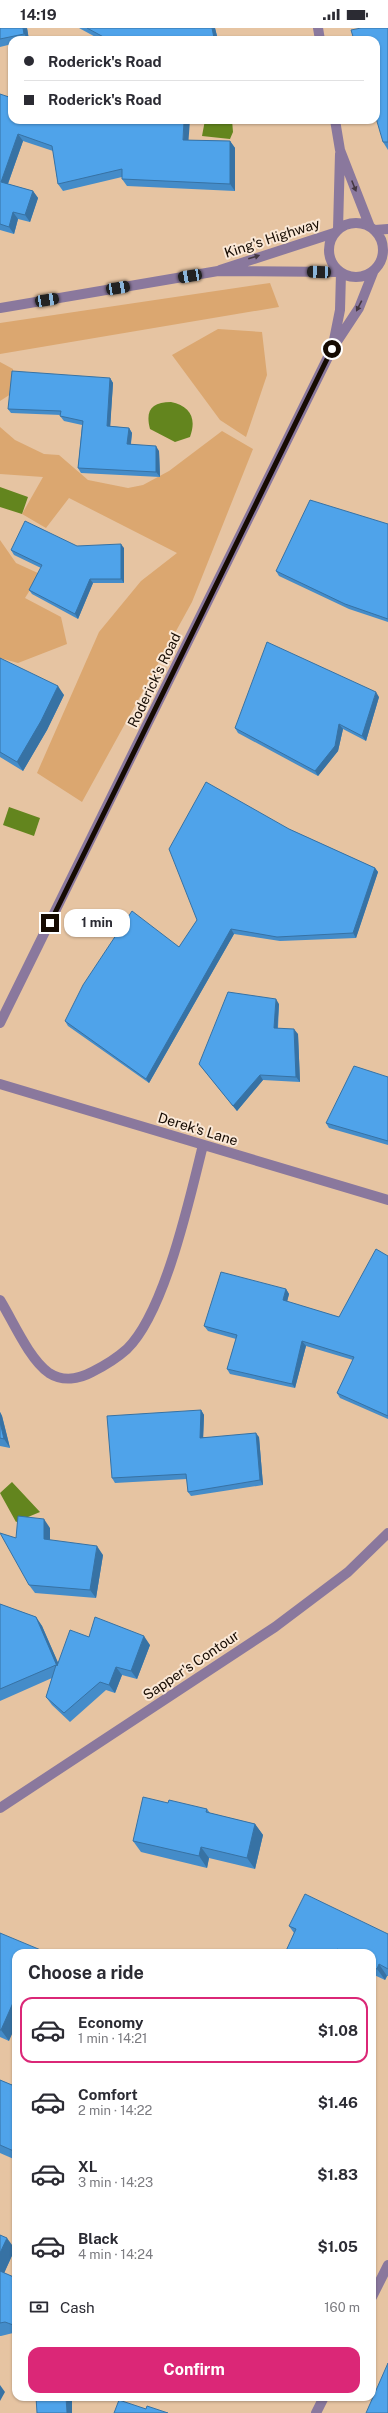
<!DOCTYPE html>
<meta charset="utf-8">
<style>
body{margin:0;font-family:"Public Sans",sans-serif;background:#f7f7f7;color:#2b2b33;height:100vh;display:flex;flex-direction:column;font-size:15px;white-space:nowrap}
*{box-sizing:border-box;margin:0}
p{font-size:13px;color:#7c7c81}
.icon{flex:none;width:22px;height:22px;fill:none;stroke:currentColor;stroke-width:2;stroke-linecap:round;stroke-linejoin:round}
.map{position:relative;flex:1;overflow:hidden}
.panel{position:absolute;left:12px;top:1921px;width:364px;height:452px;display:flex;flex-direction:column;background:#fff;border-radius:12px;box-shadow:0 1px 3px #0004}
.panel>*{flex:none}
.guide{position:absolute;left:8px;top:8px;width:372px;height:88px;border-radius:12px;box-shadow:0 1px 3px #0004;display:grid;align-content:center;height:88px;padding:0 16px;background:#fff}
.end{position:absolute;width:18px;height:18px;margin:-9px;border:5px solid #160b02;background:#fff;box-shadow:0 0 0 2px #fff}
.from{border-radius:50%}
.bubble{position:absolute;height:28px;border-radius:12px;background:#fff;box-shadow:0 1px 3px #0004;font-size:13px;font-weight:700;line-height:28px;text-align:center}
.car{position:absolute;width:12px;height:24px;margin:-12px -6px;border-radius:5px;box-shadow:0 0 3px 1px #0007;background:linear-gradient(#222 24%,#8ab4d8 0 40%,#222 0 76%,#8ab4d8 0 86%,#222 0)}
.guide b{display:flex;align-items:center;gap:14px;height:38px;font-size:15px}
.guide b+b{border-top:1px solid #e1e1e2}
.guide i{width:10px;height:10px;background:#2b2b33}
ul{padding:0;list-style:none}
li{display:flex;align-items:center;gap:12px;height:66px;margin:0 8px 6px;padding:0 8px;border:2px solid transparent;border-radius:12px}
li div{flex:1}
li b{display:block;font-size:15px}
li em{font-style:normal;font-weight:700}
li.selected{border-color:#db2777}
li>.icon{width:36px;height:36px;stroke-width:1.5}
h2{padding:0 16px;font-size:18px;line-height:48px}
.pay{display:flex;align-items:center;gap:10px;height:44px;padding:0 16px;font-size:15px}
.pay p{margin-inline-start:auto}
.action{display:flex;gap:8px;margin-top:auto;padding:8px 16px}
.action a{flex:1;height:46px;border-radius:12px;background:#db2777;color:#fff;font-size:16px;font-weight:700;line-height:46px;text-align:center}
.status{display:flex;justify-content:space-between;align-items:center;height:28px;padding:0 20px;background:#fff;direction:ltr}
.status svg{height:11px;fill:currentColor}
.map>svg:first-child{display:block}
.green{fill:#dba770}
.water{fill:#63851e}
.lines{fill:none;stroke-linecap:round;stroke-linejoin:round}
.minor{stroke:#8a789d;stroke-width:10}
.wall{fill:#448cc9}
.shaded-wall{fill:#3772a4}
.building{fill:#4fa3ea;stroke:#3772a4}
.oneway{fill:#443740}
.route{stroke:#160b02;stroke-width:5}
.labels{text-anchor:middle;stroke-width:4;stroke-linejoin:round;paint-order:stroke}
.street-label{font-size:14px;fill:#160b02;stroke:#fae8d7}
</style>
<div class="status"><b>14:19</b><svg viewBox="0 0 49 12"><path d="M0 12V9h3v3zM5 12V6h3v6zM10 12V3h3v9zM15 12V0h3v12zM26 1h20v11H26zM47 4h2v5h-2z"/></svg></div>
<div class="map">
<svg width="388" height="2385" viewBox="0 0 388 2385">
<rect width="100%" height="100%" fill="#e6c4a2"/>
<path class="green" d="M270,255L279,279L0,326V295Z
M218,301L262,304L267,347L246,409L220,392L172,327Z
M0,334L13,341L14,364L0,373Z
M0,399L15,412L44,426L59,427L88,452L128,460L143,457L169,443L222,403L253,421L192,574L82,774L37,745L99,604L141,553L177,525L69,470L46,500L22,486L43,449L0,446Z
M0,512L16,535L40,546L25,570L61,589L67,616L18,635L0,630Z"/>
<path class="water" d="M205,92H232L233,104L230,111L202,108Z
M171,374C190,378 197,390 190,409L175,414L150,401C145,382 152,374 171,374Z
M0,459L28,469L22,486L0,479Z
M9,779L40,790L34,808L3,797Z
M12,1454L40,1484L16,1494L0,1465Z"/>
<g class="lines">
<path class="minor" d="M318,0L320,12
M335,92L340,122L370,199
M329 222a27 27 0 1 1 54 0a27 27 0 1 1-54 0Z
M338,201L340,126
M375,202L388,201
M220,242L334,205
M0,280L218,243L340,244
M333,317L340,282L341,245
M0,995L332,321L359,280L374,242
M0,1056L388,1172
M0,1272C13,1293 29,1331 49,1345C63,1354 79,1351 92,1344C104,1338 117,1330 127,1321C165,1284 190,1169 203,1117
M0,1780L275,1599L348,1544L388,1505
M372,2269L388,2237
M316,2385L324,2369"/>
</g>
<path class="wall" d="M0,0H27L29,12H12V16L0,19Z
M79,0H215L218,12H101Z
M388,0V122L383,114Z
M0,66L12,92L189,112L230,113L235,120V163L127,158L122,151V149L63,163L58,156L53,123L23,113L8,156L33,163L38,170L30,194L18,191L14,206L0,202Z
M110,350L113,355L110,398L129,400L132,405L131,416L159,423L160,449L81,445L78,440L82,397L64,393L60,388L61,387L11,385L8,381Z
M388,496V594L349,581L279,548L276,543Z
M77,518L124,520V555H93L78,591L32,566L29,562L41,540L14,527L11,522Z
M0,630L64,667L47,702L23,743L0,729Z
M379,669L366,713L343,701L338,723L318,748L238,705L235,700Z
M289,801L375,840L378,844L356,910L280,913L234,906L149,1055L68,998L65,993L179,919Z
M279,976L278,1000L298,1006L300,1054L263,1052L237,1083L199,1036Z
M388,1049V1117L329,1100L326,1095Z
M388,1228V1391L340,1370L337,1365L353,1332L306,1318L295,1360L230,1346L227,1341L236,1311L208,1303L204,1298L286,1261L289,1266L287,1274L339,1289Z
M201,1382L204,1387L203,1409H259L263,1457L191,1468L188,1464L187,1451L115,1455L112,1450Z
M0,1384L2,1388L10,1420L0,1418Z
M50,1500V1512L103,1527L96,1570L35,1565L29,1557L16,1510Z
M0,1576L36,1589L42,1598L58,1635L89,1609L150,1617L137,1651L122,1647L115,1665L106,1662L70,1694L52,1677L46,1669L52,1650L0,1673Z
M168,1775L207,1781L210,1785L255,1796L263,1807L255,1841L209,1830L207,1840L141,1824L133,1813Z
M289,1898L388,1906V1948H387L385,1952L372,1946V1925H285L294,1905Z
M0,1905L16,1925L9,2013L0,2009Z
M16,2048V2132L0,2125V2052L12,2057Z
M0,2207L15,2221L4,2245L16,2250V2306L13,2305L1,2308H0Z"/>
<path class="shaded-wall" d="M23,0H27L29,12L24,6Z
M212,0H215L218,12H216L214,10Z
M184,92H190L188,119L183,112Z
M18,106L23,113L6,161L1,154Z
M230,113L235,120V163L230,156Z
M33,163L38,170L30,194L25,187Z
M13,184L18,191L14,206L9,199Z
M110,350L113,355L110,402L107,398Z
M129,400L132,405L130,421L127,416Z
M156,418L159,423L160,449L156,444Z
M121,516L124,520V555L121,551Z
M90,551L93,555L78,591L75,586Z
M58,658L64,667L47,702L23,743L17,734Z
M376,664L379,669L366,713L362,708Z
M339,696L343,701L338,723L318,748L315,743Z
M375,840L378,844L356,910L353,905Z
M231,901L234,906L149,1055L146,1051Z
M276,971L279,976L277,1004L274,1000Z
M294,1001L298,1006L300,1054L296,1049Z
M260,1047L263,1052L237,1083L233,1078Z
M286,1261L289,1266L286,1277L283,1272Z
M302,1313L306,1318L295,1360L292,1356Z
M201,1382L204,1387L203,1414L200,1410Z
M0,1384L2,1388L10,1420L4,1411L0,1394Z
M256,1405L259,1409L263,1457L260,1452Z
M44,1491L50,1500V1519L44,1511Z
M97,1518L103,1527L96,1570L90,1562Z
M36,1589L42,1598L63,1646L57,1638Z
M144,1608L150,1617L137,1651L131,1643Z
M116,1639L122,1647L115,1665L109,1657Z
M255,1796L263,1807L255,1841L247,1830Z
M201,1819L209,1830L207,1840L199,1828Z
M337,1921L339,1925H335Z
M379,1936L387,1948L385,1952L377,1941Z
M16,1968V1997L9,2013L1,2002Z
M7,2210L15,2221L1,2252L0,2250V2225Z
M0,2357L5,2364L0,2373Z
M66,2369H72V2385H67Z"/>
<path class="building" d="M0,0H23L24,6L0,11Z
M87,0H212L214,10L203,12H109Z
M361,0H388V114H383L376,90V12H354L351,2Z
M0,66L12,70V92H184L183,112L230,113V156L122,151V141L58,156L52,118L18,106L1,154L33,163L25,187L13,184L9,199L0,196Z
M12,343L110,350L107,398L129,400L127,416L156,418V444L78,440L83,393L60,388L61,383L8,381Z
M310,472L388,496V591L345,576L276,543Z
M25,493L77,518L121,516V551H90L75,586L29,562L42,537L11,522Z
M267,614L376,664L362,708L339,696L335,718L315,743L235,700Z
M0,630L58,658L41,693L17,734L0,724Z
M206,754L289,801L375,840L353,905L277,909L231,901L146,1051L65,993L83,957L132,883L179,919L197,892L169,821Z
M228,964L276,971L274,1000L294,1001L296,1049L260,1047L233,1078L199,1036Z
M354,1038L388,1049V1113L326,1095Z
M376,1221L388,1228V1388L337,1365L354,1329L302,1313L292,1356L227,1341L237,1307L204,1298L221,1244L286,1261L283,1272L339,1289Z
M201,1382L200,1410L256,1405L260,1452L188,1464L186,1446L112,1450L107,1388Z
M0,1394L4,1411L0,1410Z
M18,1488L44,1491V1511L97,1518L90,1562L29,1557L0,1505L16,1510Z
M0,1576L36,1589L57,1638L70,1602L89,1609L95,1589L144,1608L131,1643L116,1639L109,1657L100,1654L64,1685L46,1669L56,1637L0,1661Z
M143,1769L168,1775L169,1772L207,1781L206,1784L255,1796L247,1830L201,1819L199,1828L133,1813Z
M305,1866L388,1906V1941L379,1936L377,1941L372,1939V1925H344L337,1921L335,1925H285L296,1901L289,1898Z
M0,1905L48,1925H16V1968L1,2002H0Z
M16,2048V2124L0,2117V2052L12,2057Z
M0,2207L7,2210L0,2225Z
M0,2243L16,2250V2298L5,2294L0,2295Z
M388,2335V2385H366Z
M36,2369H66L67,2385H37Z
M119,2372L146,2381L147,2378L168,2385H114Z"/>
<defs><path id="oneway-solid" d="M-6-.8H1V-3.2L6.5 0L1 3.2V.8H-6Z"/></defs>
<g class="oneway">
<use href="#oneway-solid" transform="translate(354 158) rotate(68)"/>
<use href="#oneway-solid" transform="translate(254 229) rotate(-17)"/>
<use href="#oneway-solid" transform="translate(359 278) rotate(117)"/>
</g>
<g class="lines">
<path class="route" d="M50,895L332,321"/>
</g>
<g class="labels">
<g class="street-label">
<text transform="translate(272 210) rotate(-18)" y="5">King's Highway</text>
<text transform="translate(154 652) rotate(-64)" y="5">Roderick's Road</text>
<text transform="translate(198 1101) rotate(17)" y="5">Derek's Lane</text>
<text transform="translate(191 1637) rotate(-34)" y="5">Sapper's Contour</text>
</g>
</g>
</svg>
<i class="end from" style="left:332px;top:321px"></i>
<i class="end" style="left:50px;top:895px"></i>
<div class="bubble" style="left:64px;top:881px;width:66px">1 min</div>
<i class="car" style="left:319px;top:244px;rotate:272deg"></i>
<i class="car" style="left:190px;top:248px;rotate:260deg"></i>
<i class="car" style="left:118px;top:260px;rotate:80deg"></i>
<i class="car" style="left:47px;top:272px;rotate:81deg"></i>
<div class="guide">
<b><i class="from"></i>Roderick's Road</b>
<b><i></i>Roderick's Road</b>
</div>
<section class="panel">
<h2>Choose a ride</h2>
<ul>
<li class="selected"><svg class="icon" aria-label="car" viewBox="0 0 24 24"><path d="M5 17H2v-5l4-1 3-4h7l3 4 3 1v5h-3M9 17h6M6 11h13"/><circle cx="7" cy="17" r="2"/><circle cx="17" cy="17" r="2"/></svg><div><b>Economy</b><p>1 min · 14:21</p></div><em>$1.08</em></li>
<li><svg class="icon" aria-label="car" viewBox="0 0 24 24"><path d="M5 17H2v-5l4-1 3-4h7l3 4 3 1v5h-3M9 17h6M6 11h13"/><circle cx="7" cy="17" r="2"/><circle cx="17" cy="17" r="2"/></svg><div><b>Comfort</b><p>2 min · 14:22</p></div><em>$1.46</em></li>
<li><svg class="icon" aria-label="car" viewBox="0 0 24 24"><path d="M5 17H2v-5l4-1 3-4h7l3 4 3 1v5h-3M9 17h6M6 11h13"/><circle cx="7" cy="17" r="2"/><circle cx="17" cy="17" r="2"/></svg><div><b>XL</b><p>3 min · 14:23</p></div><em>$1.83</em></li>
<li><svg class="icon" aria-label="car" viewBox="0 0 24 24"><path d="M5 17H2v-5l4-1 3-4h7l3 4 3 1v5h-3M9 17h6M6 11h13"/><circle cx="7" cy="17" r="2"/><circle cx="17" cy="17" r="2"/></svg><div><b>Black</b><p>4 min · 14:24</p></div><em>$1.05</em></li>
</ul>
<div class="pay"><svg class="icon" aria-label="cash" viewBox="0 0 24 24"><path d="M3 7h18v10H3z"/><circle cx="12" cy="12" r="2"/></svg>Cash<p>160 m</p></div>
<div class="action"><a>Confirm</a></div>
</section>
</div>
